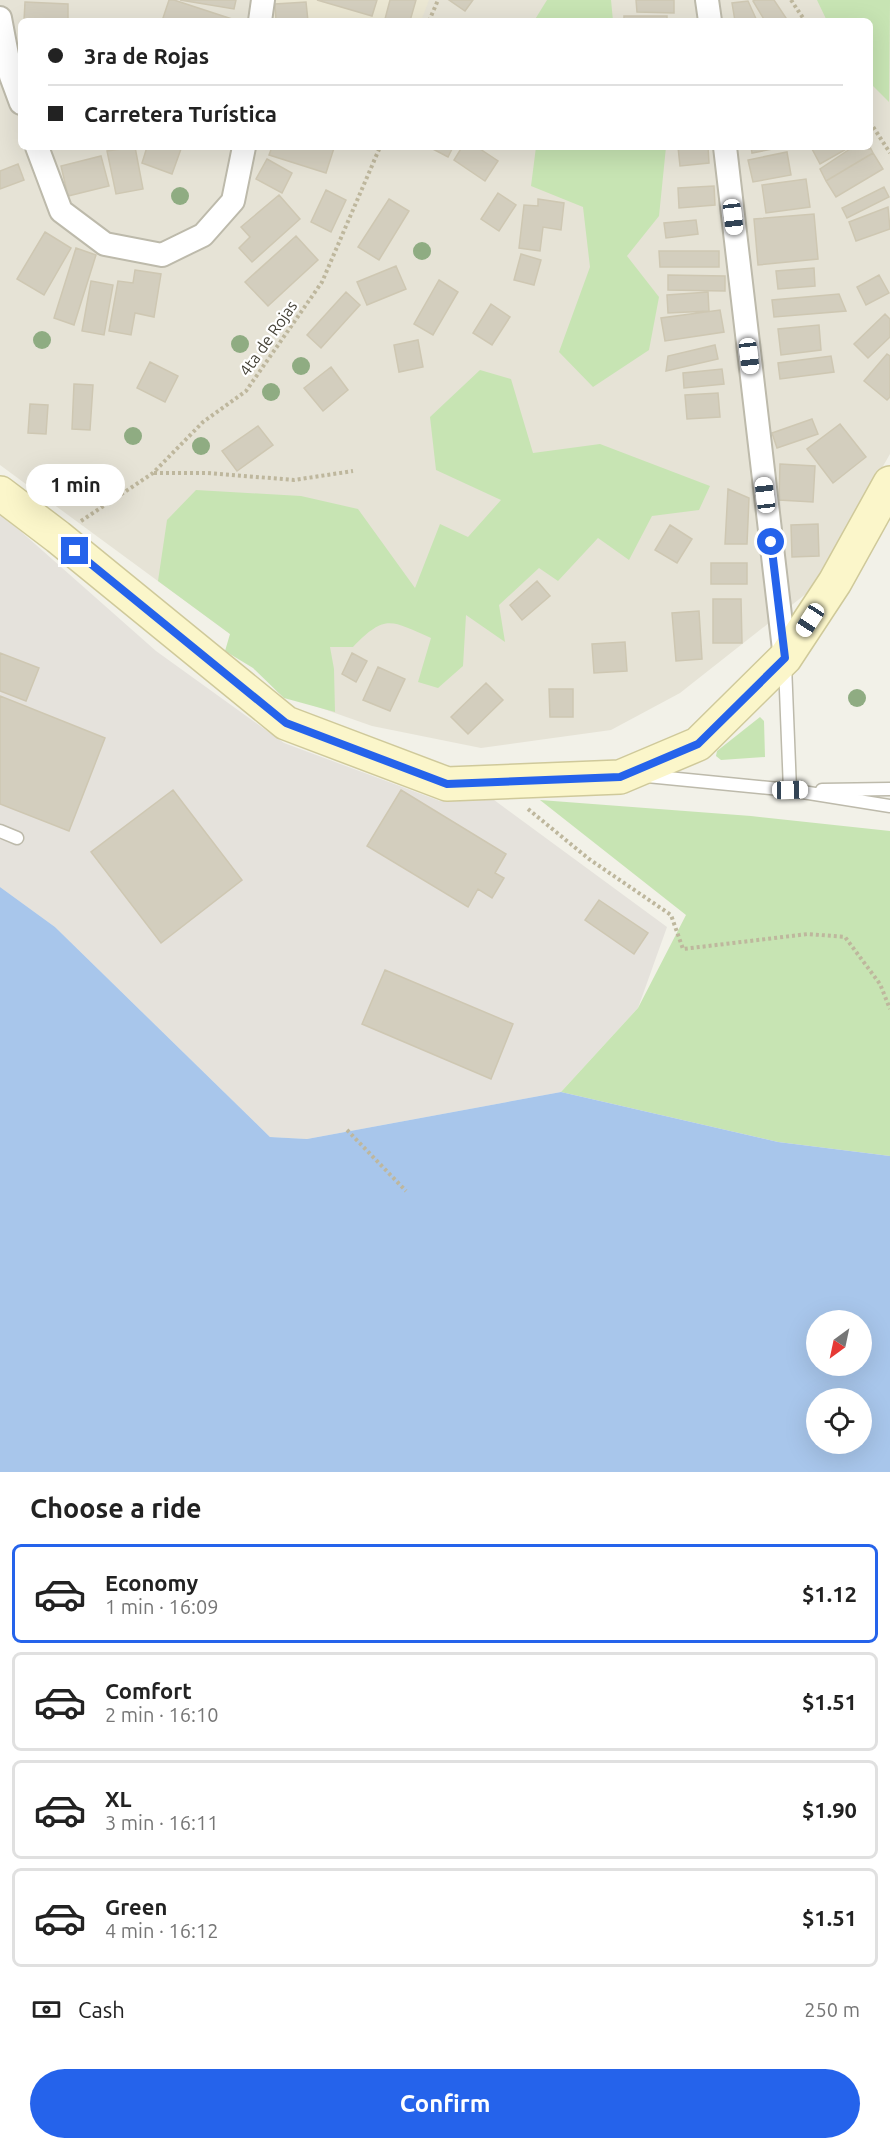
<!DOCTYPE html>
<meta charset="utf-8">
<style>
body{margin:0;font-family:Ubuntu,sans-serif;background:#f6f6f6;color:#222;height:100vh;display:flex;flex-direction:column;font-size:22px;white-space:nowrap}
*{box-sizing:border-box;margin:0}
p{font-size:20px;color:#767676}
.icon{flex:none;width:33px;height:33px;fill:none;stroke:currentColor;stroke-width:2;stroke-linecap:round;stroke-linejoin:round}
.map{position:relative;height:1472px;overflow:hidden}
.sheet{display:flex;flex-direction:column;background:#fff;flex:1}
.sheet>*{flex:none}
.banner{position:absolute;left:18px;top:18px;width:855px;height:132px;border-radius:9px;box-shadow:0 6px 24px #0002;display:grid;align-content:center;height:132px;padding:0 30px;background:#fff}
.needle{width:39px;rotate:213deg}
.fabs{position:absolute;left:806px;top:1310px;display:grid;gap:12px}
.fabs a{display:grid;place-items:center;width:66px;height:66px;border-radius:50%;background:#fff;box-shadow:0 6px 24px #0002;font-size:30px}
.end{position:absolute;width:27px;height:27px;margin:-14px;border:8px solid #2563eb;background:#fff;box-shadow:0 0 0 3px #fff}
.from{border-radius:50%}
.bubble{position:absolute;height:42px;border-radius:21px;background:#fff;box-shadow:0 6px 24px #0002;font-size:20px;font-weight:700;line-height:42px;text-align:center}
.car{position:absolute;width:18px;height:36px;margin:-18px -9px;border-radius:8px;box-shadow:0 0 4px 2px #0007;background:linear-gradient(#fff 24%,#345 0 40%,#fff 0 76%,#345 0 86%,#fff 0)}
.banner b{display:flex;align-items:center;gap:21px;height:57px;font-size:22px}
.banner b+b{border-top:2px solid #e0e0e0}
.banner i{width:15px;height:15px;background:#222}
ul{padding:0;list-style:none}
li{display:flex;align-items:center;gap:18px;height:99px;margin:0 12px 9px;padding:0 18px;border:3px solid #e0e0e0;border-radius:9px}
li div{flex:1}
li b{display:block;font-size:22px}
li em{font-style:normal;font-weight:700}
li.active{border-color:#2563eb}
li>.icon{width:54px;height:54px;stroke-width:1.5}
h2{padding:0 30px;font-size:27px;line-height:72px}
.pay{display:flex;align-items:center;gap:15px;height:66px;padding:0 30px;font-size:22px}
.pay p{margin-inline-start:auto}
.action{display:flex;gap:12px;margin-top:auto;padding:12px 30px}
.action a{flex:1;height:69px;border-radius:36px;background:#2563eb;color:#fff;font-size:24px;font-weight:700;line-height:69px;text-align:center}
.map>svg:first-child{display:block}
.residential{fill:#e6e3d6;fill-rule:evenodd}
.industrial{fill:#e5e2dc}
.education{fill:#ebe7d3}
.green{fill:#c7e4b3}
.water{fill:#a8c6eb;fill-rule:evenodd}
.building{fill:#d3cebe;stroke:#cec7b2;stroke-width:1.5}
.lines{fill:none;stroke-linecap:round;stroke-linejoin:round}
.service-casing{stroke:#bdbaab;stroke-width:15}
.minor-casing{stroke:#bdbaab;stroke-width:26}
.secondary-casing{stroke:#cfc99a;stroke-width:36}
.path{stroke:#beb79d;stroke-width:4;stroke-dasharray:3 3;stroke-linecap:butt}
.service{stroke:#fff;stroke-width:12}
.minor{stroke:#fff;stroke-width:22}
.secondary{stroke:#fbf6ca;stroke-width:33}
.tree{fill:#8fac82}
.route{stroke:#2563eb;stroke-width:8}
.labels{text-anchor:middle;stroke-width:4.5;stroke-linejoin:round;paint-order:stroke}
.street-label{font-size:16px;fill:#454237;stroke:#fff}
</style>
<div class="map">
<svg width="890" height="1472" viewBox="0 0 890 1472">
<rect width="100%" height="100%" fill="#f2f1e8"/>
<path class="residential" d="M0,0H890V454L812,589L680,693L611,730L481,748L372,726L278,693L230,634L0,465ZM21,21H870V147H21Z"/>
<path class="industrial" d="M0,513L156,651L284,743L440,801L486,794L667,927L638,1008L561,1092L307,1139L270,1137L55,927L0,887Z"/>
<path class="education" d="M270,0H429L421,21H268Z"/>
<path class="green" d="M547,0H611L613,21H534Z
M817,0H890L889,102L870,83V21H827Z
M536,147H666L659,216L627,256L659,297L649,350L593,387L559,352L590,267L583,207L531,186Z
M480,370L511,379L533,453L600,444L710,486L699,510L652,516L629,560L598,538L558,581L539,568L499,605L505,642L466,615L463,666L438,688L418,682L431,638C391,621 386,613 353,647H330L334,669L335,712L284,698L253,668L225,651L230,634L158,581L167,520L196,490L301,496L358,509L415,588L440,524L468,537L501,500L436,470L430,417Z
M760,717L764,721L765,757L721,760L716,756L717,751Z
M540,800L751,816L890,831V1156L778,1142L561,1092L638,1008L686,915Z"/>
<path class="water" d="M0,887L55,927L270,1137L307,1139L561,1092L778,1142L890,1156V1472H0ZM816,1320H861V1365H816ZM816,1398H861V1443H816Z"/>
<path class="building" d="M169,0H174L232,19L231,21H162Z
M180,0H236L234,9Z
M317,0H377L372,16Z
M390,0H416L410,21L385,19Z
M449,0H473L465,11Z
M636,0H674V13L637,12Z
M755,0H774L788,21H765L753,1Z
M748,1L757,21H735L732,3Z
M25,2L68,4V21H24Z
M306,2L308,21H276L275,4Z
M624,16H667V21H624Z
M135,147L143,189L116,194L107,151Z
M147,147L181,149L172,174L142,163Z
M272,147H333L334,148L326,173L269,155Z
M429,147H453L448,157Z
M462,147H477L498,161L485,181L454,160Z
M678,147H708L709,163L680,166Z
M751,147H783L752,153Z
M811,147H850L820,164Z
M853,147H870L873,153L826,181L820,169Z
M787,152L791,175L753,182L748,160Z
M873,153L883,169L836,197L826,181Z
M101,156L109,186L68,196L61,166Z
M267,159L292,173L282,193L256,179Z
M18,164L24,180L0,189V171Z
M806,179L810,207L766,213L762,185Z
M714,186L715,205L679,208L678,188Z
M884,187L889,197L847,218L842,208Z
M326,190L346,200L331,232L311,222Z
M498,193L516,205L499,231L481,219Z
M279,195L300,219L252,262L239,248L250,237L241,227Z
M389,199L409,211L379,260L358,247Z
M538,199L564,203L561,230L543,227L540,251L519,248L524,205L538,206Z
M888,207L890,229L856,241L849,222Z
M814,214L818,259L758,265L754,219Z
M696,220L698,234L666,238L664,223Z
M45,232L71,248L44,295L17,279Z
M296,236L318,260L268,306L245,282Z
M76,248L96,255L74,325L54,318Z
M659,251H719V267H660Z
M521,254L541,260L534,285L514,280Z
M396,266L406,289L367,305L357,282Z
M814,268L815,286L778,289L776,271Z
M135,270L161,274L154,317L135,313L131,335L109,331L118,281L133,283Z
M668,275L725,276V291L668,290Z
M879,275L889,293L866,305L857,287Z
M439,280L458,292L433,335L414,324Z
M91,281L113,285L104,335L82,331Z
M346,292L360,305L321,348L307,335Z
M708,292L709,311L668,313L667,295Z
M839,294L846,311L774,317L772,300Z
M491,304L510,317L492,345L473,333Z
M720,310L724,332L665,341L661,318Z
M885,314L890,319V337L868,358L854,344Z
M819,325L821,350L781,355L778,329Z
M418,340L423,367L399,372L394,345Z
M715,345L718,359L666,371L668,356Z
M887,354L890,356V397L887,400L864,381Z
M831,356L834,372L780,379L778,363Z
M150,362L178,376L165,402L137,388Z
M331,367L348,390L323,411L304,388Z
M722,369L724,384L684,388L683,373Z
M74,384L93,385L90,430L72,429Z
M718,393L720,417L687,419L685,395Z
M30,404L48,405L46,434L28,433Z
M812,419L818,434L777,448L772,433Z
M840,424L866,457L833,483L807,449Z
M258,426L273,445L237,471L222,451Z
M780,464L815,466L813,502L779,500Z
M728,489L749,498L747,544H725Z
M818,524L819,556L792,557L791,525Z
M670,525L692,539L677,563L655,550Z
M711,563H747V584H711Z
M537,581L550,596L522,620L510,605Z
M713,599H741L742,643H713Z
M699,611L702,659L676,661L672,613Z
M625,642L627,671L594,673L592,644Z
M0,653L39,668L26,701L0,691Z
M352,653L367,661L356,682L342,674Z
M378,667L405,679L390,711L363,700Z
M486,683L503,700L468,734L451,717Z
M549,689H573V717H550Z
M0,696L105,738L69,831L0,804Z
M173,790L242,880L161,943L91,852Z
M401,790L506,854L495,873L504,878L492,898L478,889L468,907L367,846Z
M599,900L648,933L634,954L585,920Z
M385,970L513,1024L491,1079L362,1024Z"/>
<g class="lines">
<g class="service-casing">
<path id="service" d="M785,665L790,790
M647,776L790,790L890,806
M822,790L890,789
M0,831L17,838"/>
</g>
<g class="minor-casing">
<path id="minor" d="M707,0L710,21
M0,18L11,76L21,103
M260,21L263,0
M37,147L61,211L105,244L162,255L203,235L233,201L244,147
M725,147L785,658"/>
</g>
<g class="secondary-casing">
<path id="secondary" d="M0,493L58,537L286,723L447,784L620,777L698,744L785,658L835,582L890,483"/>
</g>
<path class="path" d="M791,0L805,21
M429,21L438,0
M870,122L890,153
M154,473H208L294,480L353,471
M81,521L153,473L203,422L246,391L322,282L380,147
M528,809L589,859L671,915L683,949L808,934L845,937L880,984L890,1009
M347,1130L406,1191"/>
<use href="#service" class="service"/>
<use href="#minor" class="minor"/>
<use href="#secondary" class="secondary"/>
</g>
<g class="tree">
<circle cx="180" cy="196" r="9"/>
<circle cx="422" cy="251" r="9"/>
<circle cx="42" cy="340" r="9"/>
<circle cx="240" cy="344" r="9"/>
<circle cx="301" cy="366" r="9"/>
<circle cx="271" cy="392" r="9"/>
<circle cx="133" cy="436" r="9"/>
<circle cx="201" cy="446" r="9"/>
<circle cx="857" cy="698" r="9"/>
</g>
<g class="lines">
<path class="route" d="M75,551L286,723L447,784L620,777L698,744L785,658L771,542"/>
</g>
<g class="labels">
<g class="street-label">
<text transform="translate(268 338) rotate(-55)" y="6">4ta de Rojas</text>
</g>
</g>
</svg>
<div class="fabs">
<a><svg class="needle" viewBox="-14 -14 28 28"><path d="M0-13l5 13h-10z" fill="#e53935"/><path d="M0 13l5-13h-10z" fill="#767676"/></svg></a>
<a><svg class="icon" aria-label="locate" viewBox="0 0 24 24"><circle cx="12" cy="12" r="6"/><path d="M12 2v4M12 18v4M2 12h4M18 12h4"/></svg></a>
</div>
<i class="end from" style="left:771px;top:542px"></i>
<i class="end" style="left:75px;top:551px"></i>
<div class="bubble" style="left:26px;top:464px;width:99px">1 min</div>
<i class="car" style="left:733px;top:217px;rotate:173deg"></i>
<i class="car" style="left:749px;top:356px;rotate:173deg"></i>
<i class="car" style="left:765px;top:495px;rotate:353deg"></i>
<i class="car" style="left:810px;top:620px;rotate:213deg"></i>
<i class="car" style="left:790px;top:790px;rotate:89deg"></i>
<div class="banner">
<b><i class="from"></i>3ra de Rojas</b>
<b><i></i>Carretera Turística</b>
</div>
</div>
<section class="sheet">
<h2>Choose a ride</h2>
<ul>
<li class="active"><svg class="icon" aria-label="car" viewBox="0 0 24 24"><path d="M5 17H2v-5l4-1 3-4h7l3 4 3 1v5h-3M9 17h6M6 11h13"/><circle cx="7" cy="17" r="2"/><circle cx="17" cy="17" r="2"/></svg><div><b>Economy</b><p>1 min · 16:09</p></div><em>$1.12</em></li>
<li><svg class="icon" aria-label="car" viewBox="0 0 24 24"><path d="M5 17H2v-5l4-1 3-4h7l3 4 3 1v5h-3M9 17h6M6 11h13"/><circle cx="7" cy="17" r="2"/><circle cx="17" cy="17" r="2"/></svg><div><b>Comfort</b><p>2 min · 16:10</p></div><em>$1.51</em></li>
<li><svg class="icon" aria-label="car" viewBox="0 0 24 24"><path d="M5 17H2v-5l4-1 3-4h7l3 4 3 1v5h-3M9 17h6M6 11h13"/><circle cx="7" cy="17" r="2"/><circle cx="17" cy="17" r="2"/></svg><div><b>XL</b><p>3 min · 16:11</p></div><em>$1.90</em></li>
<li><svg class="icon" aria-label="car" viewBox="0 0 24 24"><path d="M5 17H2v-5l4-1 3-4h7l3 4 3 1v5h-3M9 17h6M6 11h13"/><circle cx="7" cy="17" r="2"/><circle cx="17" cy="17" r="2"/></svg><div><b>Green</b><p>4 min · 16:12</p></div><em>$1.51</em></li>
</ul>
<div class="pay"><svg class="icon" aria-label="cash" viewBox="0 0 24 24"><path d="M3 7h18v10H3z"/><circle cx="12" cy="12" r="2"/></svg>Cash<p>250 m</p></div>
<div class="action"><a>Confirm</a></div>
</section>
